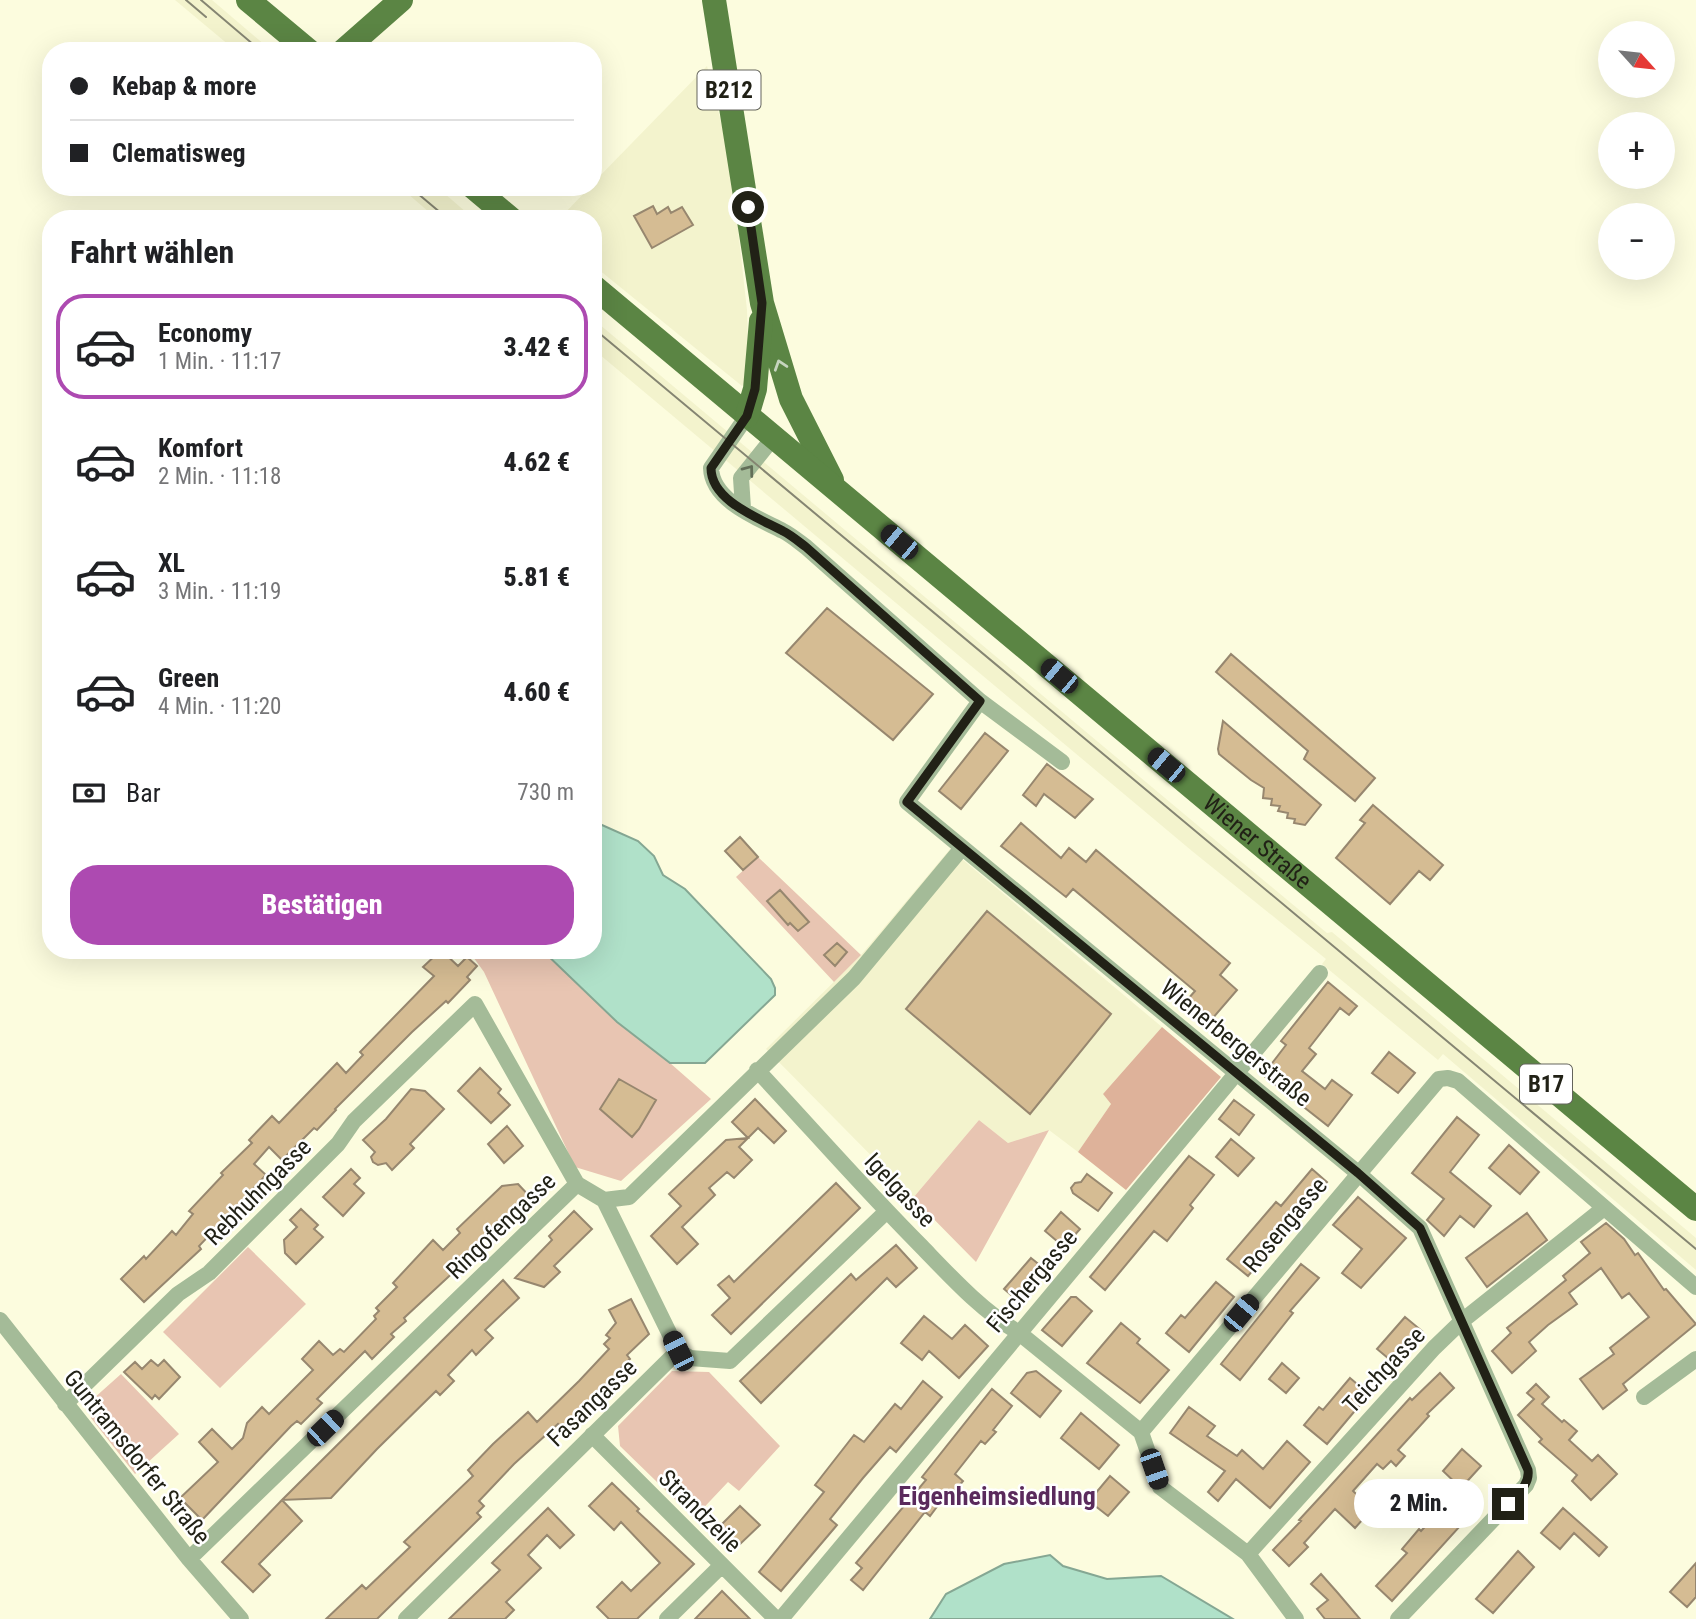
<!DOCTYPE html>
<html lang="de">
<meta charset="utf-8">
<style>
body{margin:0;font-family:"Roboto Condensed",sans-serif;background:#f6f6f6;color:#202124;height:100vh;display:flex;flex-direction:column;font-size:26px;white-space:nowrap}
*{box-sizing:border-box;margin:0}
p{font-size:23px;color:#757577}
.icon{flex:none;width:38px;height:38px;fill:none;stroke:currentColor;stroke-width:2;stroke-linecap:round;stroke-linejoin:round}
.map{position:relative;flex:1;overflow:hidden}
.side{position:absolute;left:42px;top:210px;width:560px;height:749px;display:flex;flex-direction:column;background:#fff;border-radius:28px;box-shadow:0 7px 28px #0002}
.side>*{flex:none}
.top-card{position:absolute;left:42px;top:42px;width:560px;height:154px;border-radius:28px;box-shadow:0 7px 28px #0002;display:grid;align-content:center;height:154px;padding:0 28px;background:#fff}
.needle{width:46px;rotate:117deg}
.controls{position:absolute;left:1598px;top:21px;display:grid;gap:14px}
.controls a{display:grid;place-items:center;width:77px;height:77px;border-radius:50%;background:#fff;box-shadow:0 7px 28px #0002;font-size:35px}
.end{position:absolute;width:32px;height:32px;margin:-16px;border:9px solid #212116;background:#fff;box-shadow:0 0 0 4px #fff}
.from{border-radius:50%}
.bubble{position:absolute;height:49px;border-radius:24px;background:#fff;box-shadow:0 7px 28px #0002;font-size:23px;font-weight:800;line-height:49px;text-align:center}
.car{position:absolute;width:21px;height:42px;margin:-21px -10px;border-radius:9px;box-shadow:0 0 5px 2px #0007;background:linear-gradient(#222 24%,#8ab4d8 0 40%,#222 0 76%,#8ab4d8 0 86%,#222 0)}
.top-card b{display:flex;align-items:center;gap:24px;height:66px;font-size:26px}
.top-card b+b{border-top:2px solid #e0e0e0}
.top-card i{width:18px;height:18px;background:#202124}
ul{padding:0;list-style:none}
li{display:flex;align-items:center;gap:21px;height:105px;margin:0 14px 10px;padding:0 14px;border:4px solid transparent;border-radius:28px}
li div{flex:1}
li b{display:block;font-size:26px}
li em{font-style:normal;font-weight:800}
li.active{border-color:#ad4ab1}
li>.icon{width:63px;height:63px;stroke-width:1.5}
h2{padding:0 28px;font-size:32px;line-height:84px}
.pay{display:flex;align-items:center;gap:18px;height:77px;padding:0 28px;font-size:26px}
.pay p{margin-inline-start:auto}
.action{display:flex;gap:14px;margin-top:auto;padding:14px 28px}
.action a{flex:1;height:80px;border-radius:28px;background:#ad4ab1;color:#fff;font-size:28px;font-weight:800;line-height:80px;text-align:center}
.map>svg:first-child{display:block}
.built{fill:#f3f3cd}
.green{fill:#e8c5b2}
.forest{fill:#deb29a}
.water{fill:#b0e1c9;stroke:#85a793;stroke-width:2}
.building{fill:#d5bc93;stroke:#97876f;stroke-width:2}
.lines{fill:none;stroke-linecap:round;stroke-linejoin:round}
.street{stroke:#a4bb98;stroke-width:16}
.primary{stroke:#5b8544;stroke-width:24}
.tram{stroke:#858572;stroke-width:2}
.oneway{stroke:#c6d4be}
.oneway2{stroke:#626e57}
.route{stroke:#212116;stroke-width:9}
.labels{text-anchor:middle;stroke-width:5;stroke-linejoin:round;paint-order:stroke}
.shield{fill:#fff;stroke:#64645c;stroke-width:2}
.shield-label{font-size:23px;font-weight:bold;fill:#212116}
.street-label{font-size:24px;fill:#212116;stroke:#fff}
.neighbourhood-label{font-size:26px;font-weight:bold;fill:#5a2a5c;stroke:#fff}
</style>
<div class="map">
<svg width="1696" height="1619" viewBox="0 0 1696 1619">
<rect width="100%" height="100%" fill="#fcfcde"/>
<path class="built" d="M175,0H212L272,51H236Z
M707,66L730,158L747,310L749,379L742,386L593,265V219H559L590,187H593V183Z
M400,187H437L474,219H437Z
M593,319L1208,834L1327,933L1332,932L1696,1238V1270L1443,1054L1438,1060L1322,964L1326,959L1192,851L593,349Z
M950,849L1162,1027L1103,1094L1111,1104L1078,1152L1049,1130L1008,1143L979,1120L913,1198L766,1049L861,955Z"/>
<path class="green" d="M758,857L861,955L834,982L736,877Z
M468,950H542L617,1022L670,1063L711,1099L621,1181L575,1167L484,972Z
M979,1120L1008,1143L1049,1130L976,1262L913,1198Z
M248,1247L306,1304L220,1388L163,1332Z
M672,1371L709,1372L780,1446L739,1491L728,1482L694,1518L620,1446L618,1426Z
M121,1374L179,1434L135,1474L91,1418L93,1399Z"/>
<path class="forest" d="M1162,1027L1221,1077L1126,1190L1078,1152L1111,1104L1103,1094Z"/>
<path class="water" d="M593,821L638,841L654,856L663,875L685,889L771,979L775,988V995L705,1063H670L617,1022L542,950H593Z
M1050,1555L1063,1566L1107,1579L1161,1576L1233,1619H930L946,1594L1004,1564Z"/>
<path class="building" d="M653,206L657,214L668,207L671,213L682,207L693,225L652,248L634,216Z
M827,608L933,694L893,740L786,653Z
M1231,654L1375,778L1355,801L1304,759L1308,751L1216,672Z
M1223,721L1321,805L1305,825L1294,823L1295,819L1287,818L1288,813L1278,811L1280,806L1271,805L1272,799L1263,798L1264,788L1251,780L1219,754L1218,749Z
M985,733L1008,751L961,809L939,791Z
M1047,764L1093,799L1075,818L1044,794L1036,806L1023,795Z
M1373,805L1443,865L1430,880L1419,871L1390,904L1336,858L1365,823L1360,820Z
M1021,823L1061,858L1069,848L1086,862L1096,850L1230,963L1220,975L1237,990L1212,1019L1188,999L1195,991L1073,889L1066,897L1001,846Z
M740,837L758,857L743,870L725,851Z
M780,890L809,922L798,931L790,923L788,925L767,901Z
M987,911L1111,1014L1030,1114L906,1009Z
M837,943L847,952L835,966L824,955Z
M441,950L458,966L467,957L477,966L467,977L470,980L448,1003L446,1001L412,1032L335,1109L336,1110L317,1130L314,1128L282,1160L269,1147L254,1164L266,1175L199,1246L201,1249L144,1302L121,1279L144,1256L146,1259L172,1231L176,1235L193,1214L189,1211L223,1175L221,1173L252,1143L249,1140L272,1116L279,1123L337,1063L346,1073L363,1055L360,1052L434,976L423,967Z
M1328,982L1357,1006L1349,1015L1340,1008L1309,1048L1316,1054L1302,1071L1325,1089L1332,1080L1352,1095L1328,1126L1263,1075L1286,1045L1281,1041Z
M1389,1052L1415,1073L1398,1093L1372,1073Z
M480,1068L501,1089L498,1093L510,1105L491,1123L458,1091Z
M619,1079L656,1100L639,1129L632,1137L600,1109Z
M411,1089L425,1091L444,1109L410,1144L414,1148L392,1170L386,1163L378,1165L373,1162L371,1157L375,1152L363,1140L386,1119Z
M755,1099L786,1131L774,1143L758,1128L739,1147L752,1160L734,1178L727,1172L709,1188L715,1195L682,1227L698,1244L677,1264L651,1236L681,1206L669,1194L726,1140L748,1138L732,1122Z
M1234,1100L1254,1115L1239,1135L1219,1119Z
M1457,1117L1479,1135L1450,1172L1491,1206L1474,1227L1460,1216L1444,1236L1427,1220L1444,1199L1412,1173Z
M507,1126L523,1146L504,1163L488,1144Z
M1231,1139L1254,1158L1238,1176L1216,1157Z
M1509,1145L1539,1172L1520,1194L1489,1168Z
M1189,1156L1214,1175L1190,1205L1193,1208L1167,1241L1154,1231L1105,1290L1090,1277Z
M351,1169L360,1178L354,1184L364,1193L343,1216L323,1197Z
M1312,1169L1327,1182L1248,1276L1227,1259L1276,1202L1281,1206Z
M1087,1174L1112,1193L1098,1211L1073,1193L1071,1188L1075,1183L1081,1182Z
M836,1183L860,1208L731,1334L712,1315L730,1298L718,1285L729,1276L734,1282Z
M518,1184L533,1200L507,1225L502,1221L457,1264L459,1267L404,1318L406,1321L391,1334L394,1337L372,1359L365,1351L317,1399L322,1403L301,1424L297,1421L291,1426L202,1520L180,1498L218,1462L199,1442L212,1429L232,1449L243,1438L247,1423L262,1407L269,1414L313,1370L302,1359L319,1341L333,1355L340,1349L344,1352L376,1319L374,1316L379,1311L376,1308L397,1287L393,1283L433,1240L443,1250L460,1233L457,1229L502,1186Z
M1358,1197L1406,1238L1361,1288L1342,1273L1362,1249L1333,1225Z
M301,1209L318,1225L314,1229L323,1237L296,1264L285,1253L284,1240L297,1227L290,1220Z
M574,1211L592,1229L554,1266L560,1272L544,1287L515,1278L552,1240L549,1236Z
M1061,1212L1080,1229L1064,1247L1045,1231Z
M1527,1213L1547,1240L1487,1287L1466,1258Z
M1606,1223L1624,1239L1635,1255L1638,1253L1664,1290L1666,1289L1696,1324L1623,1384L1627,1390L1603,1409L1580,1379L1614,1354L1610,1348L1649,1317L1629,1293L1622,1298L1601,1268L1569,1293L1577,1304L1548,1325L1529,1342L1536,1351L1512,1373L1492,1351L1511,1333L1507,1328L1566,1280L1563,1276L1590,1253L1581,1242Z
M896,1245L917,1268L896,1287L887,1278L761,1403L740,1381L851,1274L856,1280Z
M1031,1258L1046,1270L1018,1301L1004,1289Z
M1301,1264L1319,1278L1290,1311L1293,1313L1240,1380L1221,1364Z
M503,1280L519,1298L485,1330L493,1338L476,1355L472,1350L448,1375L454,1381L440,1395L436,1391L377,1449L331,1498L282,1500Z
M1216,1282L1234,1297L1189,1352L1166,1333L1181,1315L1185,1318Z
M1071,1297H1076L1092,1311L1062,1346L1042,1330Z
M631,1299L649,1334L627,1355L630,1359L620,1369L625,1374L566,1432L558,1424L514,1464L479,1501L484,1506L477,1513L481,1517L377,1619H326L362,1585L366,1589L410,1547L404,1542L473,1476L468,1470L493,1444L528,1412L537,1422L579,1381L609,1349L604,1344L610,1338L606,1335L616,1323L609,1310Z
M924,1316L952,1339L965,1325L988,1346L959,1378L929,1351L922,1360L901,1343Z
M1405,1317L1422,1331L1394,1363L1377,1349Z
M1121,1323L1140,1339L1137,1343L1169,1370L1140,1403L1087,1363Z
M151,1360L158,1366L164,1360L180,1377L159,1399L155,1395L152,1399L124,1372L135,1362L142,1369Z
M1282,1363L1299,1378L1286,1393L1269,1379Z
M1036,1371L1061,1391L1040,1417L1011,1393L1027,1373Z
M1440,1373L1454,1388L1427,1414L1429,1416L1398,1450L1405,1456L1396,1466L1391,1461L1383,1469L1377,1464L1353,1491L1372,1509L1355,1528L1335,1509L1304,1543L1308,1547L1289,1566L1273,1550L1301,1521L1299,1520L1323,1494L1410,1398L1412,1400Z
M1350,1378L1369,1394L1327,1444L1304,1425L1319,1407L1323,1410Z
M923,1381L942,1397L896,1452L890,1447L863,1478L830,1519L837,1525L781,1591L759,1572L824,1492L815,1485L854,1435L864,1442L895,1404L901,1409Z
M1536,1384L1549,1397L1542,1404L1562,1422L1564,1420L1577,1431L1569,1440L1592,1461L1598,1455L1617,1474L1591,1500L1572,1481L1577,1475L1539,1442L1542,1439L1518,1415L1534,1399L1527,1393Z
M992,1389L1012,1406L993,1430L996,1432L985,1444L981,1441L955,1474L963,1481L949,1498L945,1496L930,1516L925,1512L863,1590L851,1580L862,1568L856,1563L926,1480L922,1477Z
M1189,1407L1215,1426L1207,1436L1237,1456L1242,1450L1263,1469L1287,1441L1310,1462L1270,1508L1236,1479L1218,1501L1208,1492L1225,1471L1170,1433Z
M1081,1413L1119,1445L1099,1469L1061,1438Z
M1462,1449L1481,1466L1461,1488L1443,1471Z
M1110,1476L1129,1492L1108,1516L1089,1501Z
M612,1483L639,1509L637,1511L694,1564L637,1619H609L597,1607L622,1582L631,1591L660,1563L621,1522L614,1530L589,1506Z
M1452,1498L1470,1515L1392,1601L1376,1586L1407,1553L1402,1549L1419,1529L1421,1531Z
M282,1500L302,1521L259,1564L270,1575L253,1592L222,1562Z
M740,1506L760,1525L737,1547L717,1529Z
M548,1508L574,1535L560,1548L547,1535L528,1555L541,1568L506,1602L514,1610L505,1619H449L500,1570L492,1563Z
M1563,1508L1607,1547L1599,1556L1574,1533L1560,1549L1541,1533Z
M1518,1551L1534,1567L1493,1613L1476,1599Z
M1696,1563V1597L1687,1607L1670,1592Z
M1321,1574L1337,1592L1360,1619H1325L1317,1609L1328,1600L1311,1584Z
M722,1591L750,1619H695Z"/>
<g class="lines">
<path class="street" d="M747,416L711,468C712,501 758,518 783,531C791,535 798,541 806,547L980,701L1062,762
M743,508L741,478L773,438
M980,701L907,802L1358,1173L1420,1228L1528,1470L1529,1478L1526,1485L1398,1619
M757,1070C812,1129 865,1190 922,1247C951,1277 982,1311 1018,1332L1141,1432L1160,1487L1248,1554L1296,1619
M604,1200L678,1351
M0,1320L189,1559L241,1619
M1644,1397L1696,1359
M65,1404L178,1294L209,1273L338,1144L354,1121L475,1004L577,1184
M1141,1432L1439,1079L1448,1078L1458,1081L1696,1287
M592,1435L776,1619
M1248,1554L1434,1348L1462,1321L1604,1208
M189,1559L577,1184L604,1200L629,1197L854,978L962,848
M406,1619L678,1351L690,1358L730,1361L887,1211
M667,1619L722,1565
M781,1619L1320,973"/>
<g class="primary">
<path d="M248,0L309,51"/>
<path d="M714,0L762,303L791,399L832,480"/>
<path d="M343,51L401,0"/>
<path d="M473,187L511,219"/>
<path id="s1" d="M593,286L1696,1209"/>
<path d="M747,416L755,389L761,321"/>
</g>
<path class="tram" d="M186,0L206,17
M201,0L261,51
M410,187L448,219
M593,328L1696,1249"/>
</g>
<defs><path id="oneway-chevron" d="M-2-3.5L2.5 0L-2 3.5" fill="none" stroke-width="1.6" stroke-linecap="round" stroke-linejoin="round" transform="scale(1.75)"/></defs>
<use class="oneway" href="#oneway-chevron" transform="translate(780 365) rotate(-108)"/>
<use class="oneway2" href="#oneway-chevron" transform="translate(749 470) rotate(-53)"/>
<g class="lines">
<path class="route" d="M748,207L762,303L755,389L747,416L711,468C711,501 759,518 783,531C791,535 798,541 806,547L980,701L907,802L1358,1173L1420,1228L1528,1470C1530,1485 1517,1494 1508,1504"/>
</g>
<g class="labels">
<g class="shield">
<rect x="697.5" y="70.5" width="63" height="39" rx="5"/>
<rect x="1520" y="1064.5" width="52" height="39" rx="5"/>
</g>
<g class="shield-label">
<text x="729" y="98">B212</text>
<text x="1546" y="1092">B17</text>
</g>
<g class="street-label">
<text dy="8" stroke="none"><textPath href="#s1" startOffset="866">Wiener Straße</textPath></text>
<text transform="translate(1236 1043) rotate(39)" y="8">Wienerbergerstraße</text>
<text transform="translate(900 1190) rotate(47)" y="8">Igelgasse</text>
<text transform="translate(258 1192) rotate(-45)" y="8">Rebhuhngasse</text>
<text transform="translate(1285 1225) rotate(-50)" y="8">Rosengasse</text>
<text transform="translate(501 1226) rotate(-44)" y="8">Ringofengasse</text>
<text transform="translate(1032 1281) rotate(-50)" y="8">Fischergasse</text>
<text transform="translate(1384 1370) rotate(-47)" y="8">Teichgasse</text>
<text transform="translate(592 1403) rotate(-44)" y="8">Fasangasse</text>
<text transform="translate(137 1457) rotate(51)" y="8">Guntramsdorfer Straße</text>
<text transform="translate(700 1511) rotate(45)" y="8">Strandzeile</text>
</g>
<g class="neighbourhood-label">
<text x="997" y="1505">Eigenheimsiedlung</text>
</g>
</g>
</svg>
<div class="controls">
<a><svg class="needle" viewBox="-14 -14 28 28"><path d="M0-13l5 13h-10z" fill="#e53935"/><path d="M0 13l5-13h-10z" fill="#757577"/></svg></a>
<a>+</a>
<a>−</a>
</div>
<i class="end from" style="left:748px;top:207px"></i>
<i class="end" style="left:1508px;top:1504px"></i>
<div class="bubble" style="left:1354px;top:1479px;width:130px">2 Min.</div>
<i class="car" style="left:899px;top:542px;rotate:310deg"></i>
<i class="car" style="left:1059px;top:676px;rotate:310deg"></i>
<i class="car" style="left:1166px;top:765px;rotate:310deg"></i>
<i class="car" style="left:1241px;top:1313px;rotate:40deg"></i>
<i class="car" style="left:678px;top:1351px;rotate:334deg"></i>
<i class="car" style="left:325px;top:1428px;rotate:46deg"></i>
<i class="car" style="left:1154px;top:1469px;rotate:161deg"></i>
<div class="top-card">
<b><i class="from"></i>Kebap &amp; more</b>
<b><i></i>Clematisweg</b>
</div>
<section class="side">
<h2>Fahrt wählen</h2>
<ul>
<li class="active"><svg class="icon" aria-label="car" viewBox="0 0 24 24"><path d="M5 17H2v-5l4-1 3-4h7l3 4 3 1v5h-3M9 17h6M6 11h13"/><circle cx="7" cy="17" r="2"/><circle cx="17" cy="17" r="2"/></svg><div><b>Economy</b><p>1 Min. · 11:17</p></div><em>3.42 €</em></li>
<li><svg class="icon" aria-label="car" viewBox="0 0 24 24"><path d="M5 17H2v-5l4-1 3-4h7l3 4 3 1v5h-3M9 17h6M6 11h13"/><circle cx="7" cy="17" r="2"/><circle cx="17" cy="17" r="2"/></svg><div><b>Komfort</b><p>2 Min. · 11:18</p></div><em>4.62 €</em></li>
<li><svg class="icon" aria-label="car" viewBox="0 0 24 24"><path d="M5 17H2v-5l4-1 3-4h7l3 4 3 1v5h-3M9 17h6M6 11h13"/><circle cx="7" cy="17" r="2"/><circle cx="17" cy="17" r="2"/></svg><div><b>XL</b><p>3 Min. · 11:19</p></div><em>5.81 €</em></li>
<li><svg class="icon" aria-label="car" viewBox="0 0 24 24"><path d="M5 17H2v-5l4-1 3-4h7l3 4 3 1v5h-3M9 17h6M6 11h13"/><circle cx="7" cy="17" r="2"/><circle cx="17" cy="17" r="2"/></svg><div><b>Green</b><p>4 Min. · 11:20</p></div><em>4.60 €</em></li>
</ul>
<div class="pay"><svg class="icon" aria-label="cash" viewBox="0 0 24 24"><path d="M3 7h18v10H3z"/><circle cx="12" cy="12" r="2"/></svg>Bar<p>730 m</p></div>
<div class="action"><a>Bestätigen</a></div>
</section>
</div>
